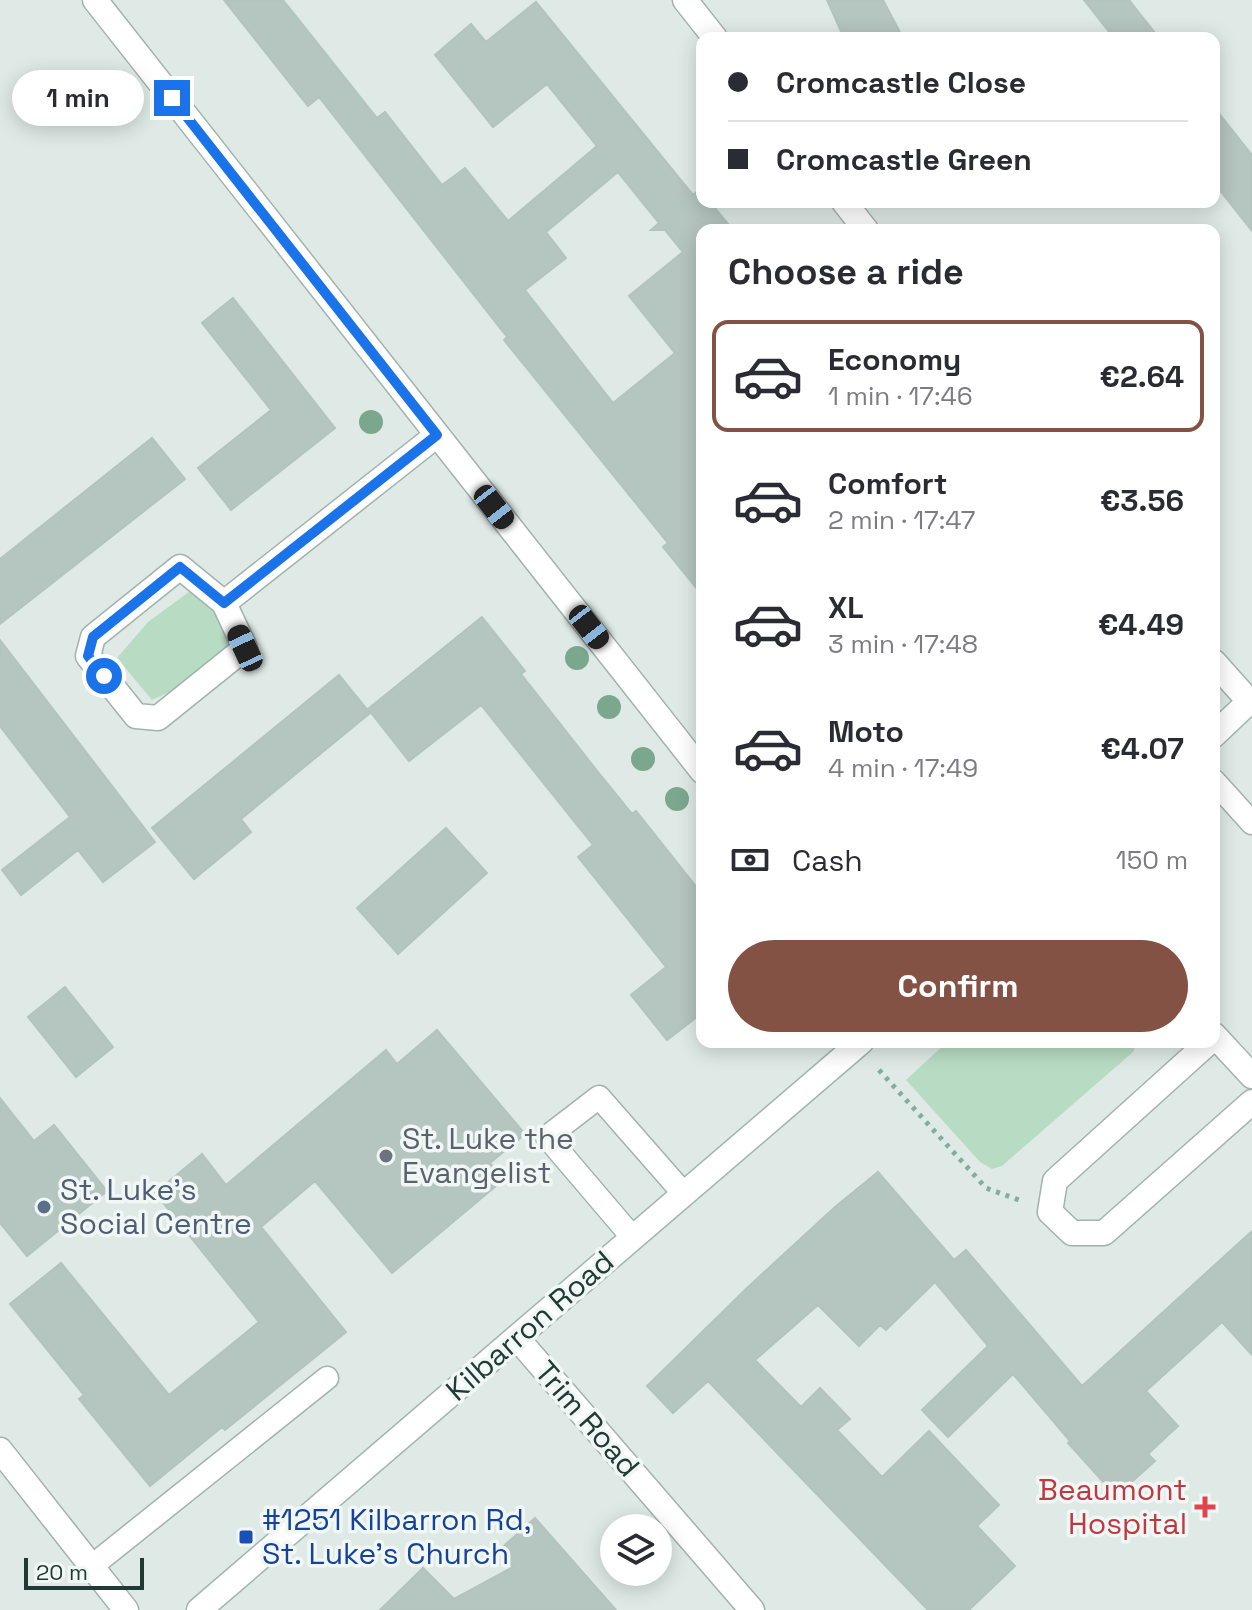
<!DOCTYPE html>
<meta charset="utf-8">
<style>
body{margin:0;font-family:"Space Grotesk",sans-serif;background:#f2f2f3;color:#2b2b33;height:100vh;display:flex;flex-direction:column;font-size:30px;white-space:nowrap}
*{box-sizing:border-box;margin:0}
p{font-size:26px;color:#7c7c81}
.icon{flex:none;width:44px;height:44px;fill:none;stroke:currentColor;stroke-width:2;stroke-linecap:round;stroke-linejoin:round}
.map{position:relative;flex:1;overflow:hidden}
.side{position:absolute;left:696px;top:224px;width:524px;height:824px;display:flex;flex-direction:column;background:#fff;border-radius:16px;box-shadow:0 4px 20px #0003}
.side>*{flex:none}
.guide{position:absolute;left:696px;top:32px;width:524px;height:176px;border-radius:16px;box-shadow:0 4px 20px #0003;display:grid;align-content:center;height:176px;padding:0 32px;background:#fff}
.buttons{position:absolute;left:600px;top:1514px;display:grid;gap:16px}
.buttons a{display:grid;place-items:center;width:72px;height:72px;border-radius:50%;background:#fff;box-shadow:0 4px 20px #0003;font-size:40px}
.scale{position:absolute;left:24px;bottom:20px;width:120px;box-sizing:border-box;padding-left:8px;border:4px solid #213a34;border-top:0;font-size:22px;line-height:28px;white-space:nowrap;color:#213a34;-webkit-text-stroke:6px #f0f7f4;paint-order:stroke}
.end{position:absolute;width:36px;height:36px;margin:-18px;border:10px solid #1a73e8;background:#fff;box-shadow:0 0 0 4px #fff}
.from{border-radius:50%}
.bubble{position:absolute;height:56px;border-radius:28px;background:#fff;box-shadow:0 4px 20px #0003;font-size:26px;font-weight:800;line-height:56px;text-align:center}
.car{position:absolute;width:24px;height:48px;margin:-24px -12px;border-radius:10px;box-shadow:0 0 6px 2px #0007;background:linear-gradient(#222 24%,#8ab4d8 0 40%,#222 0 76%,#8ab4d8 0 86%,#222 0)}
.guide b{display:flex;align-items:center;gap:28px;height:76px;font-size:30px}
.guide b+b{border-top:2px solid #e1e1e2}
.guide i{width:20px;height:20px;background:#2b2b33}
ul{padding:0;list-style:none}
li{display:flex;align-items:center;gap:24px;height:112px;margin:0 16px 12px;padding:0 16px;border:4px solid transparent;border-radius:16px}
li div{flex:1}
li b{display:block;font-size:30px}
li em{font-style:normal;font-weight:800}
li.selected{border-color:#845244}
li>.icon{width:72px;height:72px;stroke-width:1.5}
h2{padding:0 32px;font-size:36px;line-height:96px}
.pay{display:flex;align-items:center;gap:20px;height:88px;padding:0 32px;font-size:30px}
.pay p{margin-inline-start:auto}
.cta{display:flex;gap:16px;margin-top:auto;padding:16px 32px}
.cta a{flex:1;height:92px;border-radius:48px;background:#845244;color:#fff;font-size:32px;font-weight:800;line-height:92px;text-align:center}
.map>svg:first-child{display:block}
.green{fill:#b8dcc3}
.building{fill:#b5c5bf;stroke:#b2c4bd;stroke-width:2;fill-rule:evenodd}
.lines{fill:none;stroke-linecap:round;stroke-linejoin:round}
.lane-casing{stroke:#a2b2ad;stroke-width:25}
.street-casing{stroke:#a2b2ad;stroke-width:27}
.secondary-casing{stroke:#9fb6ae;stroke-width:27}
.path{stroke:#80aea1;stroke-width:5;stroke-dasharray:4 6;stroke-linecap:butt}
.lane{stroke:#fff;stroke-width:22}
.street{stroke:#fff;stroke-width:24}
.secondary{stroke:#fff;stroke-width:24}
.tree{fill:#7ca78f}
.route{stroke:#1a73e8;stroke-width:10}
.worship-dot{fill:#6b7280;stroke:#f0f7f4;stroke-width:3}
.service-dot{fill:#5c6f8a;stroke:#f0f7f4;stroke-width:3}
.health-dot{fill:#e0444e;stroke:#f0f7f4;stroke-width:3}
.transit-dot{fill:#1a4fb4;stroke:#f0f7f4;stroke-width:3}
.labels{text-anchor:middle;stroke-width:7;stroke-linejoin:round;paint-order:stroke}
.worship-label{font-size:30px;fill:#5b616d;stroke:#f0f7f4;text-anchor:start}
.service-label{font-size:30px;fill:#4e5e75;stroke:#f0f7f4;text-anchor:start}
.street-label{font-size:30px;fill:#213a34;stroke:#f0f7f4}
.health-label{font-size:30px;fill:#be3a42;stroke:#f0f7f4;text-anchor:end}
.transit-label{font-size:30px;fill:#164399;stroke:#f0f7f4;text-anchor:start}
</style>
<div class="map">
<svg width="1252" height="1610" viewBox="0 0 1252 1610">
<rect width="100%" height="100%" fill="#dfeae6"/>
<path class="green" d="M197,586L239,639L191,682L152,700L117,658L148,622Z
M947,1042H1137L1133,1052L1002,1166L992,1169L980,1162L906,1080Z"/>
<path class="building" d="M224,0H283L377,118L385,112L442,185L465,168L508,221L597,146L547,84L493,127L435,55L471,24L486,42L536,2L693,195L700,189L702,202H710L733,230H702V595L663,547L668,543L504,340L507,337L319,97L308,106ZM618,172L659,223L651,230H665L683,252L629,296L675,353L613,403L525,290L566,258L546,232Z
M827,0H883L903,38H844Z
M1084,0H1129L1159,38H1114Z
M1214,107L1252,155V231L1214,183Z
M233,298L335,428L231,510L198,468L271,410L202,323Z
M152,438L185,479L0,624V559Z
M482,617L525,671L521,674L598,772L632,814L636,811L702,894V1013L667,1040L631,995L666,967L578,857L593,845L481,705L409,761L368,709Z
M0,640L155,842L103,882L78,850L21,895L2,870L70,817L0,726Z
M339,675L370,713L241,819L251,832L194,879L152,828Z
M446,828L487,873L398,954L357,908Z
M65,987L113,1047L76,1077L28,1017Z
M437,1030L525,1134L490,1163L503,1180L392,1273L315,1181L261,1227L346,1332L225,1430L222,1427L150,1486L79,1399L84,1395L10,1304L61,1263L169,1395L259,1322L155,1193L202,1154L226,1185L386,1050L397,1064Z
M0,1098L34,1141L54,1125L107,1191L27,1256L0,1223Z
M878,1172L954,1260L966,1250L1082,1386L1252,1231V1355L1222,1322L1146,1391L1178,1426L1148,1454L1155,1461L1116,1496L1068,1443L1070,1441L1013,1374L948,1437L922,1410L988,1346L935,1282L886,1330L880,1325L859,1346L818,1305L755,1360L801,1407L820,1388L850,1419L837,1430L882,1477L929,1431L999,1505L977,1526L1015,1566L969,1610H928L708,1381L673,1413L647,1386L747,1288L835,1207Z
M535,1518L616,1610H380L423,1568L454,1599L513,1567L499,1550Z"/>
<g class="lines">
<g class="lane-casing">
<path id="lane" d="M1214,781L1252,823
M633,1238L547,1137L599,1097L684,1194
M92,1566L327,1378"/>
</g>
<g class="street-casing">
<path id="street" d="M95,0L702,771
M685,0L715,38
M844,202L866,230
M180,567L224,603L245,648L158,718L136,716L88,656L93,637Z
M224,603L437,435
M1214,662L1249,701
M1214,1035L1252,1076
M1209,1042L1055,1181L1050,1212L1072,1233H1104L1252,1102
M517,1338L752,1610
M0,1450L126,1610"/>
</g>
<g class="secondary-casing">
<path id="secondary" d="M1214,735L1252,699
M199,1610L861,1042"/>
</g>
<path class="path" d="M879,1070L986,1188L1019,1200"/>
<use href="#lane" class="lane"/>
<use href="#street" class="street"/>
<use href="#secondary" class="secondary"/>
</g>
<g class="tree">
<circle cx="371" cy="422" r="12"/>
<circle cx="577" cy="658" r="12"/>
<circle cx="609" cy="707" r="12"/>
<circle cx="643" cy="759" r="12"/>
<circle cx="677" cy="799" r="12"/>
</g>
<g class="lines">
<path class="route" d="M104,676L88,656L93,637L180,567L224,603L437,435L172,98"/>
</g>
<circle class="worship-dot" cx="386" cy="1156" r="8"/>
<circle class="service-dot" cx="44" cy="1207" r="8"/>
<path class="health-dot" d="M1201 1495h8v8h8v8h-8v8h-8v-8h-8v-8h8z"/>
<rect class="transit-dot" x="238" y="1529" width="16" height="16" rx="4"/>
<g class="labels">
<g class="worship-label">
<text x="402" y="1149">St. Luke the<tspan x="402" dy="34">Evangelist</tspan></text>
</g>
<g class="service-label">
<text x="60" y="1200">St. Luke's<tspan x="60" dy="34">Social Centre</tspan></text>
</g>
<g class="street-label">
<text transform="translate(530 1326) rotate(-41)" y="10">Kilbarron Road</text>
<text transform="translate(587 1419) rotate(49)" y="10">Trim Road</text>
</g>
<g class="health-label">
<text x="1187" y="1500">Beaumont<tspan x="1187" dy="34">Hospital</tspan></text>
</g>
<g class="transit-label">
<text x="262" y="1530">#1251 Kilbarron Rd,<tspan x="262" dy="34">St. Luke's Church</tspan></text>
</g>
</g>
</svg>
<div class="buttons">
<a><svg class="icon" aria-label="layers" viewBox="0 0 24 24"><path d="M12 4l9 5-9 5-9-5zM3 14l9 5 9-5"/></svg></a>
</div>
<div class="scale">20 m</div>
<i class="end from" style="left:104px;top:676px"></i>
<i class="end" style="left:172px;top:98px"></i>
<div class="bubble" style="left:12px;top:70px;width:132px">1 min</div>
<i class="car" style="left:494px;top:507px;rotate:142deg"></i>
<i class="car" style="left:589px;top:627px;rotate:142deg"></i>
<i class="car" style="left:245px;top:648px;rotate:335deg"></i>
<div class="guide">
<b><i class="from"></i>Cromcastle Close</b>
<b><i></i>Cromcastle Green</b>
</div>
<section class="side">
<h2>Choose a ride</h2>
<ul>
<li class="selected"><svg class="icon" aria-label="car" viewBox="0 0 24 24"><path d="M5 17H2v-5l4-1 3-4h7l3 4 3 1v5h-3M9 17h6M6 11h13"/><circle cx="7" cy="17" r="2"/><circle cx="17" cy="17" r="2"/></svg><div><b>Economy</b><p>1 min · 17:46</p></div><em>€2.64</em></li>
<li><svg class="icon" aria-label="car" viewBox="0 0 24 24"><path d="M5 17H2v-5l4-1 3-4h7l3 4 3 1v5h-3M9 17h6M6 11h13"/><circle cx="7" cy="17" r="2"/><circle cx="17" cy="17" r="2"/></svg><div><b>Comfort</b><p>2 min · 17:47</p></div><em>€3.56</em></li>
<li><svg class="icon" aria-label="car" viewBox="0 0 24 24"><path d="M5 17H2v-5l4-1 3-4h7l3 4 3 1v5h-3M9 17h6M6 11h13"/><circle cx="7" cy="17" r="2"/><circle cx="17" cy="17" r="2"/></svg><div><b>XL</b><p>3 min · 17:48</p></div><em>€4.49</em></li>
<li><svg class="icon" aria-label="car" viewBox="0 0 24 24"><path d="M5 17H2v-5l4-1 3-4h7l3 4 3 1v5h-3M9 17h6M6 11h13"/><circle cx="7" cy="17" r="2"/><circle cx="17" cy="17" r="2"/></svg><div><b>Moto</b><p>4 min · 17:49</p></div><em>€4.07</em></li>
</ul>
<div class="pay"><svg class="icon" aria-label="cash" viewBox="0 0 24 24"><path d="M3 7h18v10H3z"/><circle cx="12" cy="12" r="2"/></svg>Cash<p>150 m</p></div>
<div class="cta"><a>Confirm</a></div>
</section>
</div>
